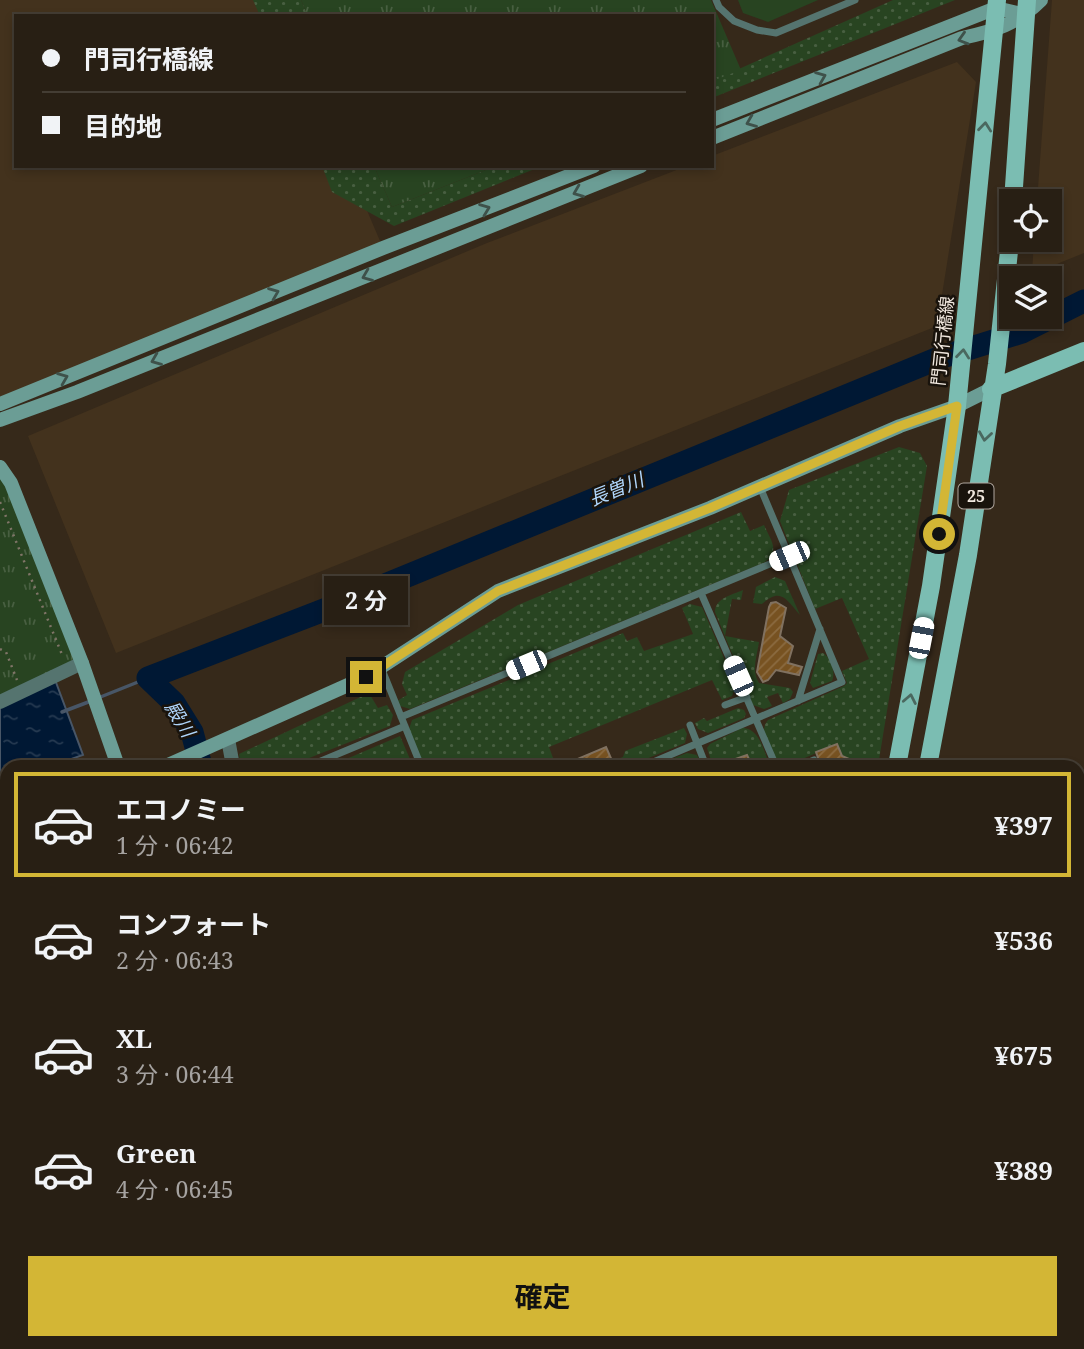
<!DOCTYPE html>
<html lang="ja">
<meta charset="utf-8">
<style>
body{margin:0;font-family:"Noto Serif","Noto Sans JP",serif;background:#342c22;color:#f1f3f6;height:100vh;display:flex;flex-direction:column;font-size:26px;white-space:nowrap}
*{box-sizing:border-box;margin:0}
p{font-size:23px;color:#a5a2a0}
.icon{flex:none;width:38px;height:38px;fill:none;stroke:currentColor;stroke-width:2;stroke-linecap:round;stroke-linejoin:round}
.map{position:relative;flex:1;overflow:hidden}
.sheet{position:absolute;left:0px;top:760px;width:1085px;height:590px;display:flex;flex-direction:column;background:#281f14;border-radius:21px 21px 0 0;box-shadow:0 4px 10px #0003,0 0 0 2px #443d34}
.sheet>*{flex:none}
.top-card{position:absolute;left:14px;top:14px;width:700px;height:154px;border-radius:0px;box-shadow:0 4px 10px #0003,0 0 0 2px #443d34;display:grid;align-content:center;height:154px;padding:0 28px;background:#281f14}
.buttons{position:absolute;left:999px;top:189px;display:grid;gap:14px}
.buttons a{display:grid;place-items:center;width:63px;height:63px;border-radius:0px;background:#281f14;box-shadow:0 4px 10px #0003,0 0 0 2px #443d34;font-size:35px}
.end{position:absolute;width:32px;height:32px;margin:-16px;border:9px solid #d3b635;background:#111;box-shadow:0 0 0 4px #111}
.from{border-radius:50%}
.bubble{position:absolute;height:49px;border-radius:0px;background:#281f14;box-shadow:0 4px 10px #0003,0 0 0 2px #443d34;font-size:23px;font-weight:700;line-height:49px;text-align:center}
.car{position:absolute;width:21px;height:42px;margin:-21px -10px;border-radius:9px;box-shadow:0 0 5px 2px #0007;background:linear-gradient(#fff 24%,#345 0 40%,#fff 0 76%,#345 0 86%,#fff 0)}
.top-card b{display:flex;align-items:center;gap:24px;height:66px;font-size:26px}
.top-card b+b{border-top:2px solid #443d34}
.top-card i{width:18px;height:18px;background:#f1f3f6}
ul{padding:12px 0 0;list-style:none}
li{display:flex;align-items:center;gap:21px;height:105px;margin:0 14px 10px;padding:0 14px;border:4px solid transparent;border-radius:0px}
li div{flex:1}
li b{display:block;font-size:26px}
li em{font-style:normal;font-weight:700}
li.current{border-color:#d3b635}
li>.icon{width:63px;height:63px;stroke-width:1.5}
.button{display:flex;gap:14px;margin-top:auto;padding:14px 28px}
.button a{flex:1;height:80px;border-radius:0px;background:#d3b635;color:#111;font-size:28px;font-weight:700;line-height:80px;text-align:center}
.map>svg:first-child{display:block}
.built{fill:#43321d}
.grass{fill:url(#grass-dots)}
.park{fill:url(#park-tufts)}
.garden{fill:#284421}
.water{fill:url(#water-ripples);stroke:#485667;stroke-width:2}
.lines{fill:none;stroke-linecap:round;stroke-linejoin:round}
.stream{stroke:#485667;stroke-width:3.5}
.river{stroke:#001834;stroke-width:23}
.building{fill:url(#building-hatch);stroke:#807160;stroke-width:2}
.path{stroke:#807568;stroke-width:2.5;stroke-dasharray:2 5;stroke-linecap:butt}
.lane{stroke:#55746f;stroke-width:7}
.street{stroke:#55746f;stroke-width:14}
.secondary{stroke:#6b9d95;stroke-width:14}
.primary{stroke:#7bbdb2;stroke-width:18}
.oneway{stroke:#3e514a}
.oneway2{stroke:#4a685f}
.route{stroke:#d3b635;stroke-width:9}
.labels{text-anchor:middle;stroke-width:5;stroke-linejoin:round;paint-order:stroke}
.shield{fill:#19130c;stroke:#b0a79f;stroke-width:2}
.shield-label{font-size:16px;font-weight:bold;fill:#f0e7de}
.street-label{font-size:18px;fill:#f0e7de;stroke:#19130c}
.water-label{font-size:19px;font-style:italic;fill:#afd5fb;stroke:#19130c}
</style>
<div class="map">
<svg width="1084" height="1349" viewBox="0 0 1084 1349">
<defs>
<pattern id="grass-dots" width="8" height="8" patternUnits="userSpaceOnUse" patternTransform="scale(1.75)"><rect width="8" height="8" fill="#284421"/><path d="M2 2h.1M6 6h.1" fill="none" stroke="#485f41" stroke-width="1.8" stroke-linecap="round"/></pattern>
<pattern id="park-tufts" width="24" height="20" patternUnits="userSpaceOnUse" patternTransform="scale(1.75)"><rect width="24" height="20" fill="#284421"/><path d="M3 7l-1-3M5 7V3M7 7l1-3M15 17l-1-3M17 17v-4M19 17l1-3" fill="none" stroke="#485f41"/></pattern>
<pattern id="water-ripples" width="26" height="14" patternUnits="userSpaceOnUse" patternTransform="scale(1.75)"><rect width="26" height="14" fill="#001834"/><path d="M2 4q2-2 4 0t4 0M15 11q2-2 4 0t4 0" fill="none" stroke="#263a51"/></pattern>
<pattern id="building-hatch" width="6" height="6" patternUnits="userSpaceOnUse" patternTransform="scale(1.75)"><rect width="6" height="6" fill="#775221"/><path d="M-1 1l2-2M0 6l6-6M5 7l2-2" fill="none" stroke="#8b6b41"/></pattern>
</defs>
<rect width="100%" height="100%" fill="#36291a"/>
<path class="built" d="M0,0H276L283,16H16V166H348L383,248L0,404Z
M1052,0H1084V253L1032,274L1034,240H1050V201H1037Z
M957,62L976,82L937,326L116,653L28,436L487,243L687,166H712V156Z
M0,858L7,861V1342H129L130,1349H0Z
M1078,1001L1084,1004V1160L1078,1159Z
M336,1342H629L630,1349H337Z"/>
<path class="grass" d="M253,0H301L308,16H260Z
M893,0H955L712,98V81Z
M322,166H374L392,207L496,166H542L394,226L332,192Z
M899,447L920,453L927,466L878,766H851L846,757L842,756L837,744L786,766H778C772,753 757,732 768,720L844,686L847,683L842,671L869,659L842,598L815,609L780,521L789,490Z
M741,512L750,531L764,525C770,539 781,551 765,562L410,709L400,706L397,701L407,695L402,684L405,672L518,605Z
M775,577L785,581L800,615C786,599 781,587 762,604L753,603L756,587Z
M743,590L741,600L732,599L725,636L759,642C757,656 751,671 759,683L790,688L793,692L790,699L783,703L778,693L767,697L772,706L764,709L753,705L715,612C715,598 732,595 743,590Z
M690,604L702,607L736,686L732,696L722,700L712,680L549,747L556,766H424L409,729L412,720L623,633L627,641L637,637L644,651L693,634L682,608Z
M823,653C831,658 836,672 832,681L813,688L810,683L818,654Z
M369,693L378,708L387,705L393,715L390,726L289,766H241L239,754Z
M738,708L744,710L746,714L744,718L708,733L698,729L695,723L704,718L707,721Z
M684,728L687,734L685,743L629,766H613L616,765L615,760L623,757L625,751Z
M742,728C760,728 764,752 770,766H752L747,755L735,759L737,766H713L707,748L710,744Z
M400,736L413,766H330Z
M687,753L697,755L702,766H672L674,758Z
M7,1336V1342H84L85,1349H0V1337Z"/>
<path class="park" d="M301,0H711L741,70L712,81V16H308Z
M374,166H496L392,207Z
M0,467L82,663L0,702Z"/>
<path class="garden" d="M738,0H818L768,22L743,13Z"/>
<path class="water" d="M54,677L83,755L51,766H7V782L0,785V702Z"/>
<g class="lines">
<path class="stream" d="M98,698L148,678
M62,712L91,701"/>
<path class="river" d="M201,766L192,732L174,703L148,678L324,610L939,358L1022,332L1084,301
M300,1342L301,1349"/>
</g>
<path class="building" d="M776,602L786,608L780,636L793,646L788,663L802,667L799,675L776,670L768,680L763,682L757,672L769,607L771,603Z
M837,744L842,756L849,759L850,766H821L816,752Z
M606,747L613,763L605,766H602L601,762L591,766H561Z
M747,755L752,766H718V765Z"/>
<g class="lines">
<path class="path" d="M0,502L63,657
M0,649L6,652L17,680"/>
<path class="lane" d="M716,0L719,7L734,21L757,30L776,33L855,0
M701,593L776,766
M381,667L421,766
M798,701L820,629
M725,705L747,697
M401,717L789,556
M690,725L706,766
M803,765L814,760
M309,766L405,726
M644,766L842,682L760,487
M0,1248L7,1245
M1078,1329L1084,1321
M1063,1349L1068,1342"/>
<path class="street" d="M0,702L82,663
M228,739L233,766
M331,1342L332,1349"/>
<path class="secondary" d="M712,120L996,8L1026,15
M712,138L962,38C995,31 1017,24 1041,0
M0,404L383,248L594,166
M0,420L77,392L641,166
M0,467L11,483L82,663L118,766
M166,766L366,677L498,591L710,508L900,426L957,406L991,389
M1078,799L1084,800
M0,820L7,819
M146,1342L147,1349"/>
<path class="primary" d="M1013,201L1027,0
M991,389L1084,351
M897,766L931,586L957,406L997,0
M928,766L968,555L997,364L1012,223
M788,1349L790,1342
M822,1349L824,1342"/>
</g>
<defs><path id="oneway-chevron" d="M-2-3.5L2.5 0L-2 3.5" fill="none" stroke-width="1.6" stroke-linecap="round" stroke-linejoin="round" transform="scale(1.75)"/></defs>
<g class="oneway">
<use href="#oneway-chevron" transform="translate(963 39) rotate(163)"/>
<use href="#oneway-chevron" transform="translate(821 77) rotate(-22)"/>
<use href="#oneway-chevron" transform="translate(751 122) rotate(158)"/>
<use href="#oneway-chevron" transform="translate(578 192) rotate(158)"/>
<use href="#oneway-chevron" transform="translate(485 209) rotate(-21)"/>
<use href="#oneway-chevron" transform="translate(367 276) rotate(158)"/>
<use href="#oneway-chevron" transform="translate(274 293) rotate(-22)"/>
<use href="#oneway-chevron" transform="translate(156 360) rotate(158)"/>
<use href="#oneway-chevron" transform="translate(63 378) rotate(-22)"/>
</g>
<g class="oneway2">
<use href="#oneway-chevron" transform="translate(985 127) rotate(-84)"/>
<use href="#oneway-chevron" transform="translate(963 354) rotate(-84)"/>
<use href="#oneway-chevron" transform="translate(985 436) rotate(98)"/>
<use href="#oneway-chevron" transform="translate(910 699) rotate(-79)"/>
</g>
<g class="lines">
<path class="route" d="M366,677L498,591L710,508L900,426L957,406L939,534"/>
</g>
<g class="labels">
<rect class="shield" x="958.5" y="483.5" width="35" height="25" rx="5"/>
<g class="shield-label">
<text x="976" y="502">25</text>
</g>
<g class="street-label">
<text transform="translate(943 341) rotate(-84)" y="6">門司行橋線</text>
</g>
<g class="water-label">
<text transform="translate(616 489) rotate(-22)" y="7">長曽川</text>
<text transform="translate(180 719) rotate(58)" y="7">殿川</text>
</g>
</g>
</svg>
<div class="buttons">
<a><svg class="icon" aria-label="locate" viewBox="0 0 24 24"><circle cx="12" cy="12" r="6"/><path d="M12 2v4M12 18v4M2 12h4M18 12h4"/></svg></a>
<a><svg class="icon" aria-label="layers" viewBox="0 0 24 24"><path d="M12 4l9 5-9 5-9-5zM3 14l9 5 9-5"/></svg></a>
</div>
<i class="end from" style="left:939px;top:534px"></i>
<i class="end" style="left:366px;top:677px"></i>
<div class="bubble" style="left:324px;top:576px;width:84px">2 分</div>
<i class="car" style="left:789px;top:556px;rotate:247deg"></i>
<i class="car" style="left:921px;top:638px;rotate:11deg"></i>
<i class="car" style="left:526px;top:665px;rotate:247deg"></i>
<i class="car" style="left:738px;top:676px;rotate:336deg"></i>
<div class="top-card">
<b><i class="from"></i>門司行橋線</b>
<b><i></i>目的地</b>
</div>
<section class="sheet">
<ul>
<li class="current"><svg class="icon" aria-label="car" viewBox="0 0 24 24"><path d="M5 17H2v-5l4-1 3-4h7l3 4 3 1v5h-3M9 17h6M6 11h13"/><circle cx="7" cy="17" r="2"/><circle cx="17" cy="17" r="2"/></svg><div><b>エコノミー</b><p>1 分 · 06:42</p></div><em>¥397</em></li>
<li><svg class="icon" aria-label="car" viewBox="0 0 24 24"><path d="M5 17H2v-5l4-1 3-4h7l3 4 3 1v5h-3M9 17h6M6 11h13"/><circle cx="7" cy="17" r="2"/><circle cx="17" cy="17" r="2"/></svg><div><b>コンフォート</b><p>2 分 · 06:43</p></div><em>¥536</em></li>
<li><svg class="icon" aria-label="car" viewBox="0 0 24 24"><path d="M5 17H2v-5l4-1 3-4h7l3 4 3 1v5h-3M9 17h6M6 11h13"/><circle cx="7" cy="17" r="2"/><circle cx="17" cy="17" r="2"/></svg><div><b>XL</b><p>3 分 · 06:44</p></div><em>¥675</em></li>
<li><svg class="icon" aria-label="car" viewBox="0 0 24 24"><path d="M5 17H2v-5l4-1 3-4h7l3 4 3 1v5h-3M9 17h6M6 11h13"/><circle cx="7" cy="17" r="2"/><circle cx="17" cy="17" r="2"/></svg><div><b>Green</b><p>4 分 · 06:45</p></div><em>¥389</em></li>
</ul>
<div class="button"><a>確定</a></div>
</section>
</div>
